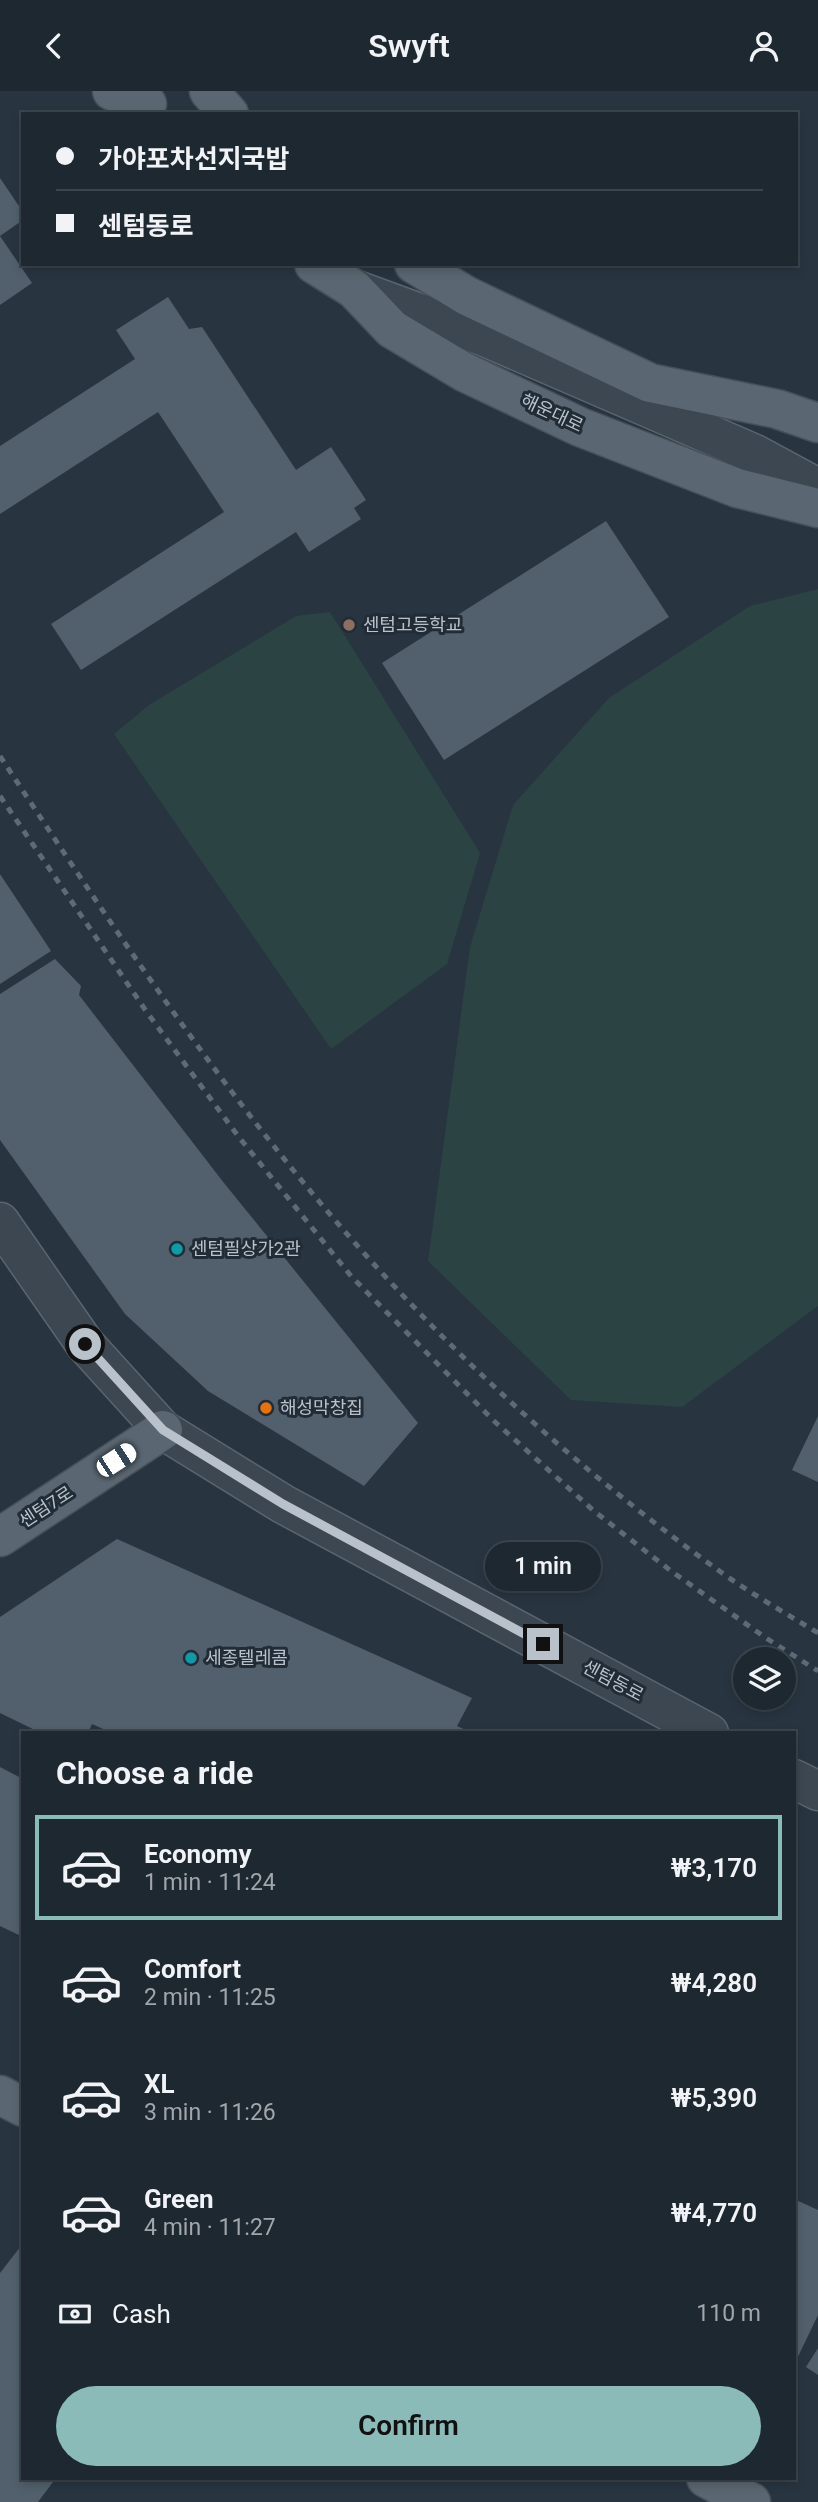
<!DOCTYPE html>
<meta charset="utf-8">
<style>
body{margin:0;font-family:Roboto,"Noto Sans KR",sans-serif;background:#2b343d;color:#f1f3f6;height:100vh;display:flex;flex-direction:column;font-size:26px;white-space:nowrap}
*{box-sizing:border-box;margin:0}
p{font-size:23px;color:#a1a6ab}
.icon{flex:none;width:38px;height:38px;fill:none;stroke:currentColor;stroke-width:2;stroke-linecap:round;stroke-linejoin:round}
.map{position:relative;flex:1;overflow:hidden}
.sheet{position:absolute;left:21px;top:1640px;width:775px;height:749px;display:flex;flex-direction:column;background:#1e2831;border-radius:0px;box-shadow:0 4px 10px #0003,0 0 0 2px #3c444d}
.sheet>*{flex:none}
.hud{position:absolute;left:21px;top:21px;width:777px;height:154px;border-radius:0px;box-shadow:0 4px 10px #0003,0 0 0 2px #3c444d;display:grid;align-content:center;height:154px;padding:0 35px;background:#1e2831}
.tools{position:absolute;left:733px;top:1556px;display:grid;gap:14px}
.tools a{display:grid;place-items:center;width:63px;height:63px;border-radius:50%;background:#1e2831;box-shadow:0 4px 10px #0003,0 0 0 2px #3c444d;font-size:35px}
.end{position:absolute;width:32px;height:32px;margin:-16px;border:9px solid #b9c2cb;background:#111;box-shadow:0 0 0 4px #111}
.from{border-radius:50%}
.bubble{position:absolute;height:49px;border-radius:24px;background:#1e2831;box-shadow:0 4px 10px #0003,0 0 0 2px #3c444d;font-size:23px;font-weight:600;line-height:49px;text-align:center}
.car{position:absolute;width:21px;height:42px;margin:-21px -10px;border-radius:9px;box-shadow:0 0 5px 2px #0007;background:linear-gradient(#fff 24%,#345 0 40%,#fff 0 76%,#345 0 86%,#fff 0)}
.hud b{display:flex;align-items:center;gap:24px;height:66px;font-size:26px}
.hud b+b{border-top:2px solid #3c444d}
.hud i{width:18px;height:18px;background:#f1f3f6}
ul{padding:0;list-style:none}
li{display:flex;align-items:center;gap:21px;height:105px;margin:0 14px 10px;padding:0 21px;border:4px solid transparent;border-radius:0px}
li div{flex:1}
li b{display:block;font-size:26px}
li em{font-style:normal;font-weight:600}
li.selected{border-color:#8bbbb9}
li>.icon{width:63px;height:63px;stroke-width:1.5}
h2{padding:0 35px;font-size:32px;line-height:84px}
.pay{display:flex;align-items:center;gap:18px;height:77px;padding:0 35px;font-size:26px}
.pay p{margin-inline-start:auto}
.cta{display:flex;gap:14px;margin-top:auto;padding:14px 35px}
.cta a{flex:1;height:80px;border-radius:42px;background:#8bbbb9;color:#111;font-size:28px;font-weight:600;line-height:80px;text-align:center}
header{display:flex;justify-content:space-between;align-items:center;height:91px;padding:0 35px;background:#1e2831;font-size:32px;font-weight:600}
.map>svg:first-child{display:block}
.green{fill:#2b4343}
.building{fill:#51606c}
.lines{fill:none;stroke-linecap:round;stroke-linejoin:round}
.minor-casing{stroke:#5a656e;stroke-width:41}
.major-casing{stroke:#46505a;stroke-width:41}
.minor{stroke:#3c4751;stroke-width:38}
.major{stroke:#5a6671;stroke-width:38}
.rail{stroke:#5e6b77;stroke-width:5;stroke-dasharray:7 7;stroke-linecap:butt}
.route{stroke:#b9c2cb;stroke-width:9}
.education-dot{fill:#8d6e63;stroke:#212c36;stroke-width:2.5}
.culture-dot{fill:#0f9aa8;stroke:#212c36;stroke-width:2.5}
.food-dot{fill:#e8710a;stroke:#212c36;stroke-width:2.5}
.labels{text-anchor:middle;stroke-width:6;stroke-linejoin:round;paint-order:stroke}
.street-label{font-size:18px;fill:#b9c2cb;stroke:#212c36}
.poi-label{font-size:18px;fill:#b9c2cb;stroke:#212c36;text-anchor:start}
</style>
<header><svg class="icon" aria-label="back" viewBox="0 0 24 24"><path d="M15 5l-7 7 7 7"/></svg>Swyft<svg class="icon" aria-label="person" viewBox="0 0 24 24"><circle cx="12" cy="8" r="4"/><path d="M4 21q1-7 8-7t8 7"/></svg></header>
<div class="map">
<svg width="818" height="2411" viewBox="0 0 818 2411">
<rect width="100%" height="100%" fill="#283541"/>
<path class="green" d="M818,498V1215L682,1316L571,1309L428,1170L470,856L513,714L609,607L750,515Z
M330,521L480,762L447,873L331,958L114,643L149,614L296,525Z"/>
<path class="building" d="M0,87L23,121V129L0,145Z
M0,145L32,192L0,214Z
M168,206L189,238L202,236L296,379L331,356L366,409L354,417L361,428L309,461L296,441L81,579L51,533L224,421L158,321L0,423V355L135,268L116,239Z
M606,430L669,526L444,669L382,572Z
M0,783L51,860L0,893Z
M55,868L81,895L79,904L224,1092L418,1332L364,1395L208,1300L125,1223L0,1049V903Z
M818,1325V1391L792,1379Z
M117,1448L472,1607L457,1635L472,1642H112L92,1633L88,1642H41L0,1622V1526Z
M0,1676L23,1688V1846L0,1835Z
M794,2108L818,2119V2224L794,2274Z
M21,2155L23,2387H56L38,2411H0V2182Z
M818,2257V2284L806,2276Z"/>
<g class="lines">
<g class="minor-casing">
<path id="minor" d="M354,198L485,246L755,363L818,397
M0,1131L85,1253L163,1339L283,1413L709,1642
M794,1688L818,1700"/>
</g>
<g class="major-casing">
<path id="major" d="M112,0L147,13
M209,0L229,23
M314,173L354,198L392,238L464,281L580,336L737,397L818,417
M414,173L467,205L650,292L777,318L818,332
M0,1446L163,1339
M0,2004L23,2016
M706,2387L751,2411"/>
</g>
<use href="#minor" class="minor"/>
<use href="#major" class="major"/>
<path class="rail" d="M0,665C121,849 244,1035 395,1196C494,1303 607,1400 725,1484C755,1505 787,1523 818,1542
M0,705L146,920L238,1045L351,1185L494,1330L594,1420L671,1480L766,1547L818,1580"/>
</g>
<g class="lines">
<path class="route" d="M85,1253L163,1339L283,1413L543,1553"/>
</g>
<circle class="education-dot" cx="349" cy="534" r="7"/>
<g class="culture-dot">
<circle cx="177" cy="1158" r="7"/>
<circle cx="191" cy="1567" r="7"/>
</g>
<circle class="food-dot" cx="266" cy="1317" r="7"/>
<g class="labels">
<g class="street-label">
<text transform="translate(552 322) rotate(25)" y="6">해운대로</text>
<text transform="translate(46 1416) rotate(-33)" y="6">센텀7로</text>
<text transform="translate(613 1590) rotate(28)" y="6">센텀동로</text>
</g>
<g class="poi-label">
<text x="363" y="540">센텀고등학교</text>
<text x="191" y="1164">센텀필상가2관</text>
<text x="280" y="1323">해성막창집</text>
<text x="205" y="1573">세종텔레콤</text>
</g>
</g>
</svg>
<div class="tools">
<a><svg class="icon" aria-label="layers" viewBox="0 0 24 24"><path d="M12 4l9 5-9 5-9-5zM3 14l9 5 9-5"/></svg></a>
</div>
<i class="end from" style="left:85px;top:1253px"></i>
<i class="end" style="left:543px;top:1553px"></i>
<div class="bubble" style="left:485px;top:1451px;width:116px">1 min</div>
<i class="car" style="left:116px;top:1369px;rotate:57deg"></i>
<div class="hud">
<b><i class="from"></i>가야포차선지국밥</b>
<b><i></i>센텀동로</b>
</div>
<section class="sheet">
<h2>Choose a ride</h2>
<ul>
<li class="selected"><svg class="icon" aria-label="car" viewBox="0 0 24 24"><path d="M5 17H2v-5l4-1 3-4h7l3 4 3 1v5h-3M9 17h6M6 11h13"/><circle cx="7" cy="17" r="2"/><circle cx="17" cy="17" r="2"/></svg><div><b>Economy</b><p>1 min · 11:24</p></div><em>₩3,170</em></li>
<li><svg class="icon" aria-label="car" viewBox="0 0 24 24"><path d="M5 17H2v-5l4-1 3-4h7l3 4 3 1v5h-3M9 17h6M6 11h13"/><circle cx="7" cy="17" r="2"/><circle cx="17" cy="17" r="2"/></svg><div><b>Comfort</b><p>2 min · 11:25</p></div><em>₩4,280</em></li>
<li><svg class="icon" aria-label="car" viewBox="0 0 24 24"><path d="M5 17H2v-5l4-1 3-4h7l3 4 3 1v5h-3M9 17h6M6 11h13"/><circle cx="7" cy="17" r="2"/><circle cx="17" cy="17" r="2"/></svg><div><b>XL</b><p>3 min · 11:26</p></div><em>₩5,390</em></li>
<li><svg class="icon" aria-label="car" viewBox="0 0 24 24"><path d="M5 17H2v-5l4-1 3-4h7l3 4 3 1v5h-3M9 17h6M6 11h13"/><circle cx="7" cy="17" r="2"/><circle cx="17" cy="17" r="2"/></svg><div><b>Green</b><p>4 min · 11:27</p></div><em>₩4,770</em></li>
</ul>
<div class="pay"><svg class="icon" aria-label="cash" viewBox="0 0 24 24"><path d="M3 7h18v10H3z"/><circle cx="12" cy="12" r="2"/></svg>Cash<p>110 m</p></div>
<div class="cta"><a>Confirm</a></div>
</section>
</div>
